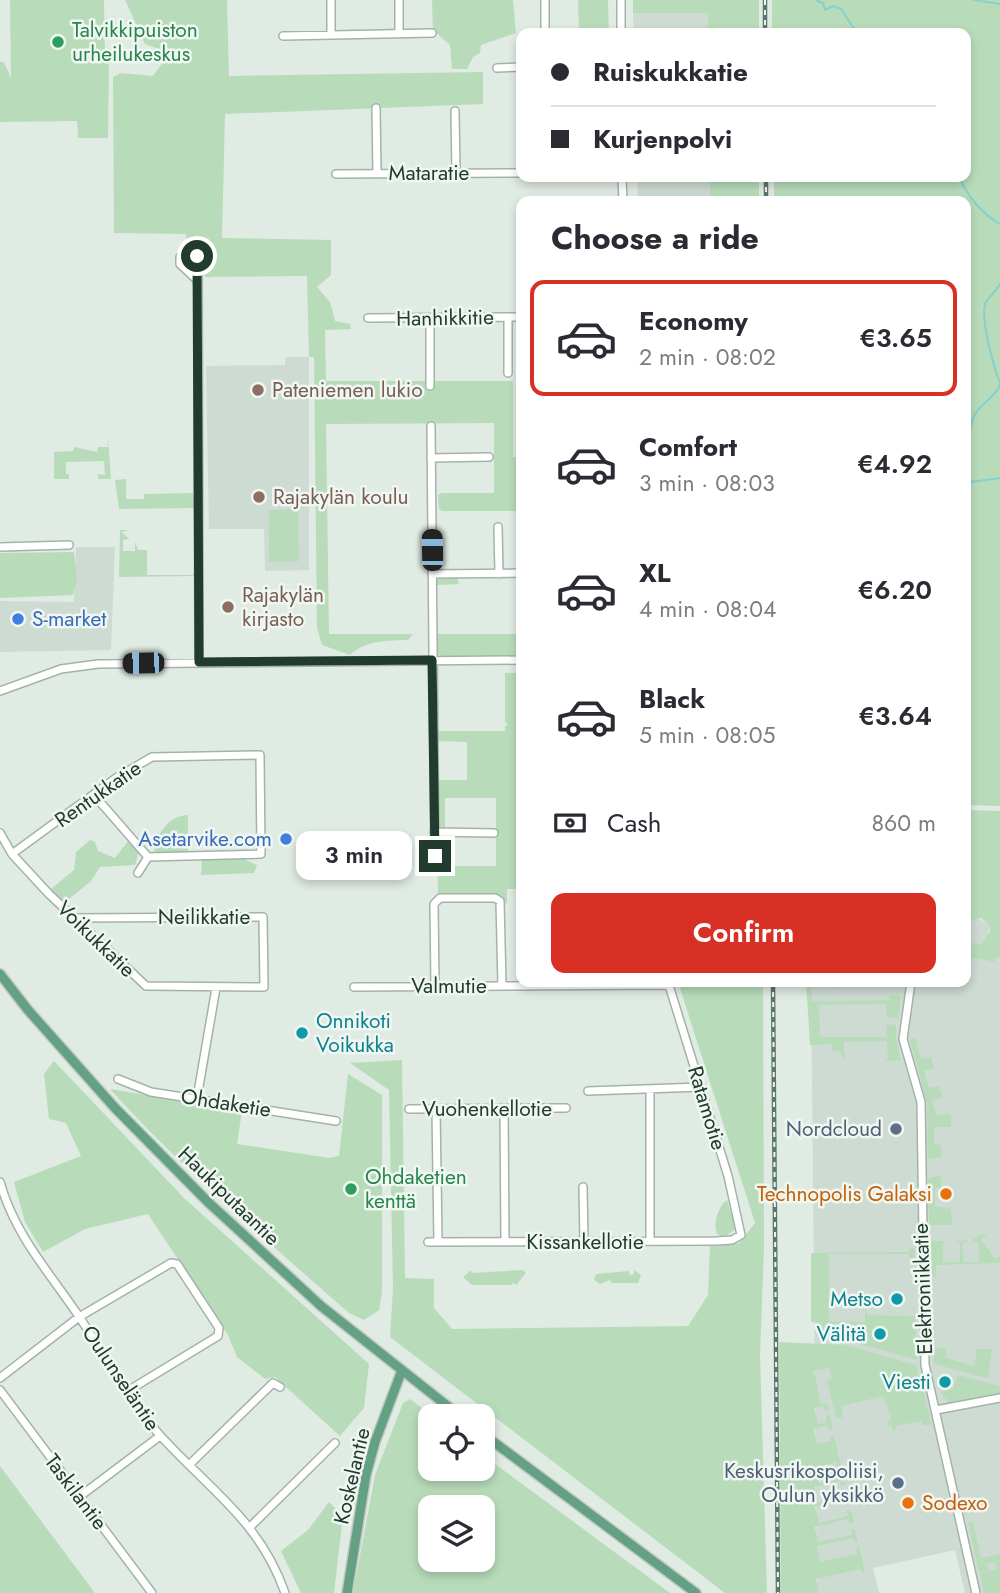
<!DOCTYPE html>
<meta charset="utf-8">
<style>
body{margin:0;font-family:Jost,sans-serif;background:#f7f7f7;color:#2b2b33;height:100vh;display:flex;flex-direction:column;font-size:26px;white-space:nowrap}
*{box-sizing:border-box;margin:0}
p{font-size:23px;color:#7c7c81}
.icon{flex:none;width:38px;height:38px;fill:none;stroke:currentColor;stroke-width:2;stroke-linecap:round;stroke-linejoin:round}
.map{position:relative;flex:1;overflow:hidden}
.panel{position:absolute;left:516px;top:196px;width:455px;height:791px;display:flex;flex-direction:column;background:#fff;border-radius:14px;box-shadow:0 4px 10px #0003}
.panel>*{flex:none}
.hud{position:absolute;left:516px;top:28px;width:455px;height:154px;border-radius:14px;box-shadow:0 4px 10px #0003;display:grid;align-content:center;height:154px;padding:0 35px;background:#fff}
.controls{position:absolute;left:418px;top:1404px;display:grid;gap:14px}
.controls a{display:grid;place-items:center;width:77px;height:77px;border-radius:14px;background:#fff;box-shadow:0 4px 10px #0003;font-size:35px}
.end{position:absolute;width:32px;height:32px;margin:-16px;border:9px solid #213b2e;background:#fff;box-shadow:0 0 0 4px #fff}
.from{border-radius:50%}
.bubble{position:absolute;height:49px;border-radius:14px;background:#fff;box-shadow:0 4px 10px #0003;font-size:23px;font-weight:600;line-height:49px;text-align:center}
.car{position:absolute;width:21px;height:42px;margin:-21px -10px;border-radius:9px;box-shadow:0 0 5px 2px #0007;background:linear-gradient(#222 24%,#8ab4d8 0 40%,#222 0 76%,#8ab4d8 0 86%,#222 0)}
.hud b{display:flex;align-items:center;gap:24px;height:66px;font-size:26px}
.hud b+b{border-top:2px solid #e1e1e2}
.hud i{width:18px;height:18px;background:#2b2b33}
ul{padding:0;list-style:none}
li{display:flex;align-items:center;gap:21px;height:116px;margin:0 14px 10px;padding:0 21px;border:4px solid transparent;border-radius:14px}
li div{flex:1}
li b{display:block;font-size:26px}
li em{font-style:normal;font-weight:600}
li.selected{border-color:#d93025}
li>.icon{width:63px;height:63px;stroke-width:1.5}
h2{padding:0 35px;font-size:32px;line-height:84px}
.pay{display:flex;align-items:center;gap:18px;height:77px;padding:0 35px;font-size:26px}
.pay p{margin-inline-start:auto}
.primary-button{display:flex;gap:14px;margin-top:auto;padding:14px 35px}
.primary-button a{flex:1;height:80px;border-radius:14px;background:#d93025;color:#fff;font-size:28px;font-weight:600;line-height:80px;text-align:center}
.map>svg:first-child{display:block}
.built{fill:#cedbd2}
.green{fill:#b8dcba;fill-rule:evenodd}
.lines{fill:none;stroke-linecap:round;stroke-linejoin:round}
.stream{stroke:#87d0cb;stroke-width:2}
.minor-casing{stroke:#a3b3a9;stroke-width:10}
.major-casing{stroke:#c1c8c4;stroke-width:12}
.minor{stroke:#fff;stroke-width:7}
.major{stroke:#64a083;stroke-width:9}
.rail-casing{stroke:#5b7769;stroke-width:4.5}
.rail{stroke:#f0f7f2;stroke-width:2;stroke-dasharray:5;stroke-linecap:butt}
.route{stroke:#213b2e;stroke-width:9}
.leisure-dot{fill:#2e9e5b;stroke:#f0f7f2;stroke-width:2.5}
.education-dot{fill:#8d6e63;stroke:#f0f7f2;stroke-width:2.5}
.shop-dot{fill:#3f7fe0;stroke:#f0f7f2;stroke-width:2.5}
.culture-dot{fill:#0f9aa8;stroke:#f0f7f2;stroke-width:2.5}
.service-dot{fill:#5c6f8a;stroke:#f0f7f2;stroke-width:2.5}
.food-dot{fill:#e8710a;stroke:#f0f7f2;stroke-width:2.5}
.labels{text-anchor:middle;stroke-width:5;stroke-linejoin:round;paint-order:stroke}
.leisure-label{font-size:21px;fill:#27864d;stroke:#f0f7f2;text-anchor:start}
.street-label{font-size:21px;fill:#213b2e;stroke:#f0f7f2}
.education-label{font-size:21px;fill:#785e54;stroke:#f0f7f2;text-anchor:start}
.shop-label{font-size:21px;fill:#366cbe;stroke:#f0f7f2;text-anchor:start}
.culture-label{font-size:21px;fill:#0d838f;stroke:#f0f7f2;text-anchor:end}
.service-label{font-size:21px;fill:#4e5e75;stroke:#f0f7f2;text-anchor:end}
.food-label{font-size:21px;fill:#c56008;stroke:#f0f7f2;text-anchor:end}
</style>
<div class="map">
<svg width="1000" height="1593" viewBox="0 0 1000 1593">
<rect width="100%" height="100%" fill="#e0ebe3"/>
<path class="built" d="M633,13H708V33H634Z
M637,177H710V201H638Z
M285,357H309V570L265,571L264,529H209L206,366L285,365Z
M76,547H115L111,650L0,652V601L74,602Z
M978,918L989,925L988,939L981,944L966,942V921Z
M966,950L1000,953V1260L978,1263H1000V1593H965L955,1550L873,1568L879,1593H817L811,982H966Z"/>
<path class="green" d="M10,0H104L105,58L109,61L108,138H78L77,121L0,122V62H4L11,78Z
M125,0H227L229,76L483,72V104L225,114L222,238L331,240V275L317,287L330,302L335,321L350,324L351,329L325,330L326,381H513V457H521V511H442L439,509L438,495L442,493H494V423L326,424L329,634H413L408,640C390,640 363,641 350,655L322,645L317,628L314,357H309L307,276L205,277L199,255L187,248L186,234L114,233L113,77L121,73L153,76L166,58L159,49L145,44Z
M432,0H513L516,33L481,45L480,53L473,57L467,69H452L450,45L433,30Z
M578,0H608L609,33H579Z
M633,0H759V33H708V13H633Z
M772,0H1000V806L966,805V201H774V177H966V33H772Z
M710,177H759V201H710Z
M108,437L111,479H98V474L105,475L104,461L66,462V474H69V479H54V452L73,451L74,447L97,452L98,447H108Z
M126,479V499H144V494L193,493L195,508L119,509L115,480Z
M298,509L299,561L269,562V510Z
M120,530H129L122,532L129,539L123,540V551H135V542L138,550H147V575H193L194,571L196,576L119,577Z
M74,552L77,579L73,595L0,598V553Z
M441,577H457L459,584L437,585V634H521V656H440L436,652L435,582Z
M505,673H516V730L522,731L521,767H517V796H522L521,806L517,807L518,834L521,835L522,889H507V904L500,899L438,895L437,841L442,835H445V866H496V798H445V830L439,828L436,780H467V742L436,741V731H505V726L508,725L505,722Z
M966,810L1000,811V957H995V962L966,956V942L981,944L990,932L989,925L981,918L966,921Z
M188,815V852H155L153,844C163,829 169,816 188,815Z
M90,840L95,842L98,851L115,858L129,840L139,851L135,865L100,867L91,881L64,903L55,897L51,889L74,870L76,852Z
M241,858L257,865L254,873L201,875L202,860Z
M678,982H763L764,1248L760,1355L767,1593H725L390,1337L393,1289L389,1090L350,1063L402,1060L405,1278L434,1279V1308L452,1329L688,1326L708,1295L710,1245L739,1243L755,1223Z
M806,982H833V990L830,985H811L812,1001L889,1000L890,995L901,997L898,1019L887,1017L886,1004L819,1005L820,1037H886L887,1024L896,1025V1039L901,1060L883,1061L888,1059L887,1041L844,1042L845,1061L839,1051L832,1050V1044L810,1045Z
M916,1038L921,1059L931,1057L934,1068L924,1071L929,1088L939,1086L942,1098L932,1101L936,1114L951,1115V1127H934V1144L941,1145V1157L928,1159L927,1103L910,1040Z
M54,1061L184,1198L369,1364L364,1408L340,1436L275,1377L265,1379L237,1357L228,1335L148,1214L85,1229L43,1252L25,1222L14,1182L81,1156L66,1123L49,1119L44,1074Z
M348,1074L382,1095V1292L379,1310L364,1320L349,1313C267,1241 183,1170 110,1089L242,1111L237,1144L330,1158L339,1156Z
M935,1176H941V1188H935V1206L951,1209L952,1225H929L928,1179Z
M727,1200L736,1229L724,1237L717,1234C713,1222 718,1207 727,1200Z
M983,1234L986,1236L981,1240L995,1259L1000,1256V1263L936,1265V1277H929V1241H948L943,1243V1262H960V1243L955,1241L967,1240L968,1242L963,1243V1262H979V1243L973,1242V1239Z
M909,1247L915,1248L914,1258H910L909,1254H829V1321L865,1322V1308L868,1315L915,1316L917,1360L818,1332L819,1322H811V1253L909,1252Z
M471,1270L472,1273L522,1270L526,1273L516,1285L513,1282L512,1285H472L463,1277Z
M634,1270L641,1275L638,1283H611L610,1280L600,1284L594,1280L596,1274L629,1271L630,1275L634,1274Z
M935,1324V1348H946V1358L974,1366L977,1349H992L988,1378L934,1364L930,1326Z
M779,1342L845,1345L916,1365L932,1424L923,1426L921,1421L896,1426L894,1432L892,1425L888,1426L887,1421L891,1420L884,1396L841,1406L843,1417L836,1418L827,1380L832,1379L829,1368L814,1371L821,1404L827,1403L829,1410L825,1411L823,1406L814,1408L818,1424L827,1423L826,1416L830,1415L833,1429L829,1430L827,1425L814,1429L817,1444L831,1441L830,1437L834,1436L841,1466L837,1467L836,1462L815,1467L819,1483L839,1478V1473H842L845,1485L841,1486L840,1481L815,1487L818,1503L843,1497V1492H847L850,1504L846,1505L844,1500L815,1507L819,1523L848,1516L847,1511L851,1510L854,1522L850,1524L848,1519L815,1527L818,1542L852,1535L851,1529H855L858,1542L855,1543L853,1538L817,1546L820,1562L857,1554L856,1548L859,1547L865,1572L862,1573L860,1569L816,1579L819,1593H781Z
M958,1375L1000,1386V1393L949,1403L940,1392L953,1389Z
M410,1399L432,1416L430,1468H483V1455L670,1593H353L375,1475L403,1403ZM430,1507H483V1559H430Z
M0,1466L95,1593H0Z
M329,1502L343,1516L334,1593H301L281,1551L308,1530Z
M968,1522H973L981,1558L1000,1554V1593H984L980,1574L997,1569L995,1562L987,1564L989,1570L979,1573Z"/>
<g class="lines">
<path class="stream" d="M816,0L823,3L825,10L833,6L841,9L857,33
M974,0L1000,4
M959,177C968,197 981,213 1000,224
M1000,284C996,291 990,296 986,302C979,315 994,368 1000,383
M966,462C968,446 968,424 977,411C985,401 995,397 1000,385
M966,473L971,482L1000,478"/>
<g class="minor-casing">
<path id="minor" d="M331,0V35
M399,0V33
M545,0V33
M621,0V33
M283,36L432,33
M497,68L522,67
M376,108L377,173
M455,111L456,173
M336,174L522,173
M622,177L623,201
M196,279L180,264V257L186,252L194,253L198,262L199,662
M368,318L522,317
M430,319V386
M508,373V317
M431,426L435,869
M431,458L489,457
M498,527L499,574
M0,547L69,545
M432,574L522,573
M0,691L61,669L98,664L522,660
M434,832L494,833
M0,833L12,854L49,894L146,986L264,987L263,917L75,918
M12,854L116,778L152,757L260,755L261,854L148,857L94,795
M138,873L148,857
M911,982L903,1039L921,1102L925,1365L976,1593
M435,986L434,904L440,898H495L500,901L502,986
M354,987L669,985
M118,1079L151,1092L336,1121
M588,1091L701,1087
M197,1098L216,988
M409,1109L566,1108
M436,1109L438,1242
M504,1109L505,1242
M0,1182C15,1236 50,1273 80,1318C106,1357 127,1398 158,1433C206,1487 260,1520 285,1593
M583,1187L584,1242
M650,1241V1090
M428,1242L716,1241L732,1240L741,1235L728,1176L668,982
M0,1378L79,1317L171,1263L177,1264L219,1328L218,1336L126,1392
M0,1390L152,1593
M936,1410L1000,1398
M190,1464L273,1383L280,1387
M79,1497L160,1436
M251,1526L335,1443"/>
</g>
<g class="major-casing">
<path id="major" d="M0,974L28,1010L115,1108L209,1203L321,1306L460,1416
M483,1434L696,1593
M347,1593L366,1475L375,1442L402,1370"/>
</g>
<use href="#minor" class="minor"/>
<use href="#major" class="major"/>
<g class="rail-casing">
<path id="rail" d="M765,0V33
M766,177V201
M773,982L778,1593"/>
</g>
<use href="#rail" class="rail"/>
</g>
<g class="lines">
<path class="route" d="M197,256L199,662L432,660L435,856"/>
</g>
<g class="leisure-dot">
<circle cx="58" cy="42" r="7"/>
<circle cx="351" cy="1189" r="7"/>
</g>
<g class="education-dot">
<circle cx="258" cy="390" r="7"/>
<circle cx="259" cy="497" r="7"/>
<circle cx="228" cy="607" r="7"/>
</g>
<g class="shop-dot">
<circle cx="18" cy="619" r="7"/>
<circle cx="286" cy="839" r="7"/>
</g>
<g class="culture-dot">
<circle cx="302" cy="1033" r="7"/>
<circle cx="897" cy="1299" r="7"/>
<circle cx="880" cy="1334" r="7"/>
<circle cx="945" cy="1382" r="7"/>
</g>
<g class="service-dot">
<circle cx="896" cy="1129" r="7"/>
<circle cx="898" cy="1483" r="7"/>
</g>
<g class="food-dot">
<circle cx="946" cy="1194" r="7"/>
<circle cx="908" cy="1503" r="7"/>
</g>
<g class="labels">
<g class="leisure-label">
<text x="72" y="37">Talvikkipuiston<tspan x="72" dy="24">urheilukeskus</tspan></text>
<text x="365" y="1184">Ohdaketien<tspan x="365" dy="24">kenttä</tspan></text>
</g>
<g class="street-label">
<text x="429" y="180">Mataratie</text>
<text transform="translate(445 318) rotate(-1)" y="7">Hanhikkitie</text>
<text transform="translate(98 794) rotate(-35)" y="7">Rentukkatie</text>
<text x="204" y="924">Neilikkatie</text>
<text transform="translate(96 939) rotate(44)" y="7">Voikukkatie</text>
<text x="449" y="993">Valmutie</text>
<text transform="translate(226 1103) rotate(9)" y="7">Ohdaketie</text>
<text transform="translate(707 1108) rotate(73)" y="7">Ratamotie</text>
<text x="487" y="1116">Vuohenkellotie</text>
<text transform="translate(229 1196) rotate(44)" y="7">Haukiputaantie</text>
<text x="585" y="1249">Kissankellotie</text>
<text transform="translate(923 1289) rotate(-92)" y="7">Elektroniikkatie</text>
<text transform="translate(121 1378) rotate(56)" y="7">Oulunseläntie</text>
<text transform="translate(352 1476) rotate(-77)" y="7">Koskelantie</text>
<text transform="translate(76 1492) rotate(53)" y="7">Taskilantie</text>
</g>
<g class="education-label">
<text x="272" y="397">Pateniemen lukio</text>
<text x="273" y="504">Rajakylän koulu</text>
<text x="242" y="602">Rajakylän<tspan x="242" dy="24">kirjasto</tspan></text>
</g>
<g class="shop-label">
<text x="32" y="626">S-market</text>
<text x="272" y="846" text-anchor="end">Asetarvike.com</text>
</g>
<g class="culture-label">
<text x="316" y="1028" text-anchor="start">Onnikoti<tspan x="316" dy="24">Voikukka</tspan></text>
<text x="883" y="1306">Metso</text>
<text x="866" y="1341">Välitä</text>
<text x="931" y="1389">Viesti</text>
</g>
<g class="service-label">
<text x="882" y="1136">Nordcloud</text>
<text x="884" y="1478">Keskusrikospoliisi,<tspan x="884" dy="24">Oulun yksikkö</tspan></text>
</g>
<g class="food-label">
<text x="932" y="1201">Technopolis Galaksi</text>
<text x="922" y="1510" text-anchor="start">Sodexo</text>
</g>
</g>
</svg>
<div class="controls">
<a><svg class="icon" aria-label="locate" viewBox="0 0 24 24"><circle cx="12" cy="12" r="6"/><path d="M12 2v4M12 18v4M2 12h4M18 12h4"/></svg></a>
<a><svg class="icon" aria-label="layers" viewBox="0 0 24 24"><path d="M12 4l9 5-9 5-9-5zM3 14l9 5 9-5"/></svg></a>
</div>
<i class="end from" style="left:197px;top:256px"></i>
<i class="end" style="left:435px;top:856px"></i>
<div class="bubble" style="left:296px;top:831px;width:116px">3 min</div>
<i class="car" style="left:432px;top:550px;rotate:359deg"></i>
<i class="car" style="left:143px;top:663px;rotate:269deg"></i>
<div class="hud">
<b><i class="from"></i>Ruiskukkatie</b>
<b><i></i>Kurjenpolvi</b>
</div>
<section class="panel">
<h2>Choose a ride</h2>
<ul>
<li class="selected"><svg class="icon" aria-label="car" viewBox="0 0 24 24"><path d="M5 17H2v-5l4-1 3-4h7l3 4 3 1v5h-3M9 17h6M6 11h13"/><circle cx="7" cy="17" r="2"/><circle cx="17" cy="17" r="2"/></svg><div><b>Economy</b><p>2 min · 08:02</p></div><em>€3.65</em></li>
<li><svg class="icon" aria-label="car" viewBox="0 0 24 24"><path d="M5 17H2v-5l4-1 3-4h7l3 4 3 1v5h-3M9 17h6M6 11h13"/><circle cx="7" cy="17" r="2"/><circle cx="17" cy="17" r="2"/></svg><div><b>Comfort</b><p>3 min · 08:03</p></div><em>€4.92</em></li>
<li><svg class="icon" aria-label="car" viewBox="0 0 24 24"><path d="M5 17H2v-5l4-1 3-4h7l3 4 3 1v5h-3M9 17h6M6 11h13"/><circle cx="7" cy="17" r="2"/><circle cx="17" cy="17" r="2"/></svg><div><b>XL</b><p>4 min · 08:04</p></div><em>€6.20</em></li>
<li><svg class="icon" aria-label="car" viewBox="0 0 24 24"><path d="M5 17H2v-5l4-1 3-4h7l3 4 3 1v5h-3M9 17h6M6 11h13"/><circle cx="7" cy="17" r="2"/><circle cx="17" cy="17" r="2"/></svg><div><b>Black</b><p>5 min · 08:05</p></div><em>€3.64</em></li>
</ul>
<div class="pay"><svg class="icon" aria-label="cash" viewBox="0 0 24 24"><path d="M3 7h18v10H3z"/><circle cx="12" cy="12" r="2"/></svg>Cash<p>860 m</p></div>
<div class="primary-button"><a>Confirm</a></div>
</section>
</div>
